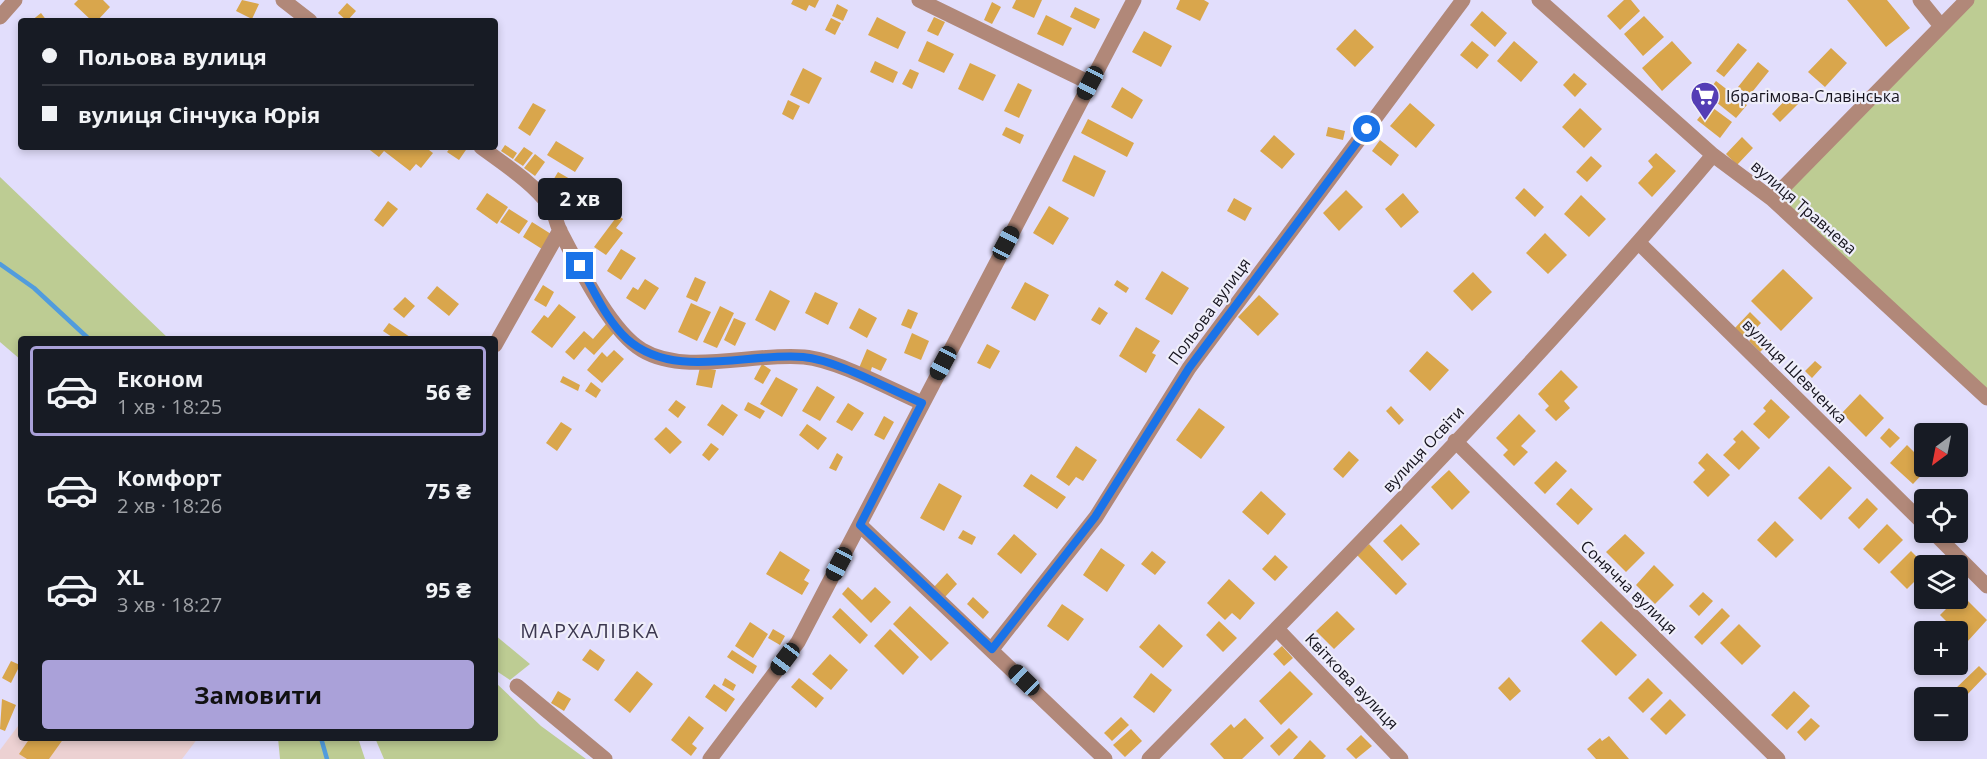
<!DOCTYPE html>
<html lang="uk">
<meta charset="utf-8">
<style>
body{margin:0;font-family:"Open Sans",sans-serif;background:#20242c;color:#f1f3f6;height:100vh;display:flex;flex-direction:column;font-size:22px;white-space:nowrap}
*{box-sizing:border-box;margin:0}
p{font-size:20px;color:#9ea1a6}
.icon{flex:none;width:33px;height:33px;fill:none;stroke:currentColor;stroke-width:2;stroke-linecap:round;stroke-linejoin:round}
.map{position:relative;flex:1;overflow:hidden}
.side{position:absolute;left:18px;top:336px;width:480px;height:405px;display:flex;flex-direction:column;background:#171b24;border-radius:6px;box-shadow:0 3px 9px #0003}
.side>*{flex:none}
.banner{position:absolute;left:18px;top:18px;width:480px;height:132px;border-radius:6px;box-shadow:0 3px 9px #0003;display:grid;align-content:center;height:132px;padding:0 24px;background:#171b24}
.needle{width:39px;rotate:212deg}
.buttons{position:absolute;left:1914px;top:423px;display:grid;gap:12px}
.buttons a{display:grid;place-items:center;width:54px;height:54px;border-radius:6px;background:#171b24;box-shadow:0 3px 9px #0003;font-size:30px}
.end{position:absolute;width:27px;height:27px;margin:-14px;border:8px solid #1a73e8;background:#fff;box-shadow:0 0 0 3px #fff}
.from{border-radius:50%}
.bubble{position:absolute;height:42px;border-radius:6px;background:#171b24;box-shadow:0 3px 9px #0003;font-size:20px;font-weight:700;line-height:42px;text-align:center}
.car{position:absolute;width:18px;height:36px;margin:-18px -9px;border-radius:8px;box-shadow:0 0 4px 2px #0007;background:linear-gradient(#222 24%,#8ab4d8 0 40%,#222 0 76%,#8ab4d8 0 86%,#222 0)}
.banner b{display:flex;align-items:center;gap:21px;height:57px;font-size:22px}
.banner b+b{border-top:2px solid #363941}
.banner i{width:15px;height:15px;background:#f1f3f6}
ul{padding:10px 0 0;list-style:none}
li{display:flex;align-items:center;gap:18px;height:90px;margin:0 12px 9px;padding:0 12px;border:3px solid transparent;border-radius:6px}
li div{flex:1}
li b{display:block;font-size:22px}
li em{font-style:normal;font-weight:700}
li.active{border-color:#aaa1d9}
li>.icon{width:54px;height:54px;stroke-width:1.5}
.button{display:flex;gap:12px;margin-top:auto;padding:12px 24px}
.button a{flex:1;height:69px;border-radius:6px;background:#aaa1d9;color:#111;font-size:24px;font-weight:700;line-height:69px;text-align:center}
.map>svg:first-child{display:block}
.education{fill:#ecd1d2}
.green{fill:#bdcc93}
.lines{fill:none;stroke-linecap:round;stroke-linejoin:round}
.stream{stroke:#519cdd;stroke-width:4.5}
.building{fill:#d9a64c}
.minor{stroke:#b18879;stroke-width:15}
.route{stroke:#1a73e8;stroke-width:8}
.labels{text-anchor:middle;stroke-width:4.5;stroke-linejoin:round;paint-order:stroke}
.poi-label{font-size:16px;fill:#16141f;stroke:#efeefa;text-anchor:start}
.street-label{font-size:16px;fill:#16141f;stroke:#efeefa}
.quarter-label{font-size:20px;letter-spacing:1.5px;fill:#3c3850;stroke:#efeefa}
</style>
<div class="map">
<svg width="1987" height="759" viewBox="0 0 1987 759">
<rect width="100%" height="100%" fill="#e2defc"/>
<path class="education" d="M21,722V738H198L182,759H0V750Z"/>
<path class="green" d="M1974,0H1987V398L1772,199Z
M0,177L169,339H21V360L0,342Z
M495,635L530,664L510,680L495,670Z
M495,682L541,726L586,759H384L375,738H495Z
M278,738H358L365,759H280Z"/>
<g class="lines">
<path class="stream" d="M0,264L34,288L89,339
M321,738L327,759"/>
</g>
<path class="building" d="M78,0H103L110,7L97,21H92L74,4Z
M242,0L259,4L252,19L236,11Z
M793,0H819L815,8L809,5L806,11L791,4Z
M1016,0H1042L1034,18L1012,8Z
M1180,0H1204L1209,3L1200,21L1176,9Z
M1624,0H1631L1640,11L1620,30L1607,16Z
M1847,0H1887L1910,28L1886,47Z
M992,2L1001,7L992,24L984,20Z
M347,3L356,11L347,21L338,13Z
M837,4L848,10L843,21L832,16Z
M1075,7L1100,19L1095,29L1070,17Z
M1482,11L1507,33L1495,47L1470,25Z
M41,13L47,21H31Z
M1046,15L1072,28L1063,46L1037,34Z
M1644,16L1664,37L1643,56L1624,34Z
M877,17L906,32L898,49L868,35Z
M934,17L945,22L938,36L927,31Z
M831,18L841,23L835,35L825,30Z
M1355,29L1374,47L1355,67L1336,49Z
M1144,31L1172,46L1161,67L1132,52Z
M927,41L954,54L944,73L918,61Z
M1472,41L1489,55L1477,69L1460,55Z
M1514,41L1538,62L1521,82L1497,61Z
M1672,41L1692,63L1662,91L1642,68Z
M1738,43L1747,50L1724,77L1716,71Z
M1831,48L1847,63L1825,87L1808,72Z
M875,61L898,72L893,83L870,72Z
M1758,62L1769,71L1749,96L1738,87Z
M970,63L996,75L983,101L958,89Z
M803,68L822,78L809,104L790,95Z
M910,69L919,73L912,89L902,84Z
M1574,73L1587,84L1575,97L1563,85Z
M1716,81L1747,105L1736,118L1706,94Z
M1018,83L1032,90L1019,118L1004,111Z
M1122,87L1143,100L1132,119L1111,107Z
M1790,95L1799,103L1780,122L1772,114Z
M788,100L800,106L793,120L782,114Z
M533,103L546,110L530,136L518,128Z
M1410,103L1435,125L1416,148L1390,126Z
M1709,105L1732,122L1720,138L1697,120Z
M1580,108L1602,129L1584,148L1562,127Z
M1088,119L1134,143L1127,157L1081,133Z
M1006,127L1024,135L1020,144L1002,135Z
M1328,127L1345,131L1343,140L1326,136Z
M1274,135L1295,154L1282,169L1260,151Z
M1742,137L1753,148L1737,165L1726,154Z
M1380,140L1399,155L1391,166L1372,151Z
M556,141L584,158L575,172L547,155Z
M505,145L517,153L513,159L501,151Z
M366,147H425L433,153L421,168L416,164L410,171L384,151L379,157Z
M451,147H468L459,160L447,152Z
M524,147L533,153L523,166L514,160Z
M1656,153L1676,171L1652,197L1638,183L1653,167L1648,161Z
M535,154L545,162L535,176L524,168Z
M1074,155L1106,171L1094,197L1062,181Z
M1591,156L1602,166L1587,182L1576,172Z
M558,172L570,179L560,196L557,194L555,197L546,192Z
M577,182L588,188L577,206L566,200Z
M1524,188L1544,207L1535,217L1515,198Z
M1346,190L1363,207L1339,231L1323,213Z
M608,191L619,199L607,216L595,208Z
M487,193L508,207L497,224L476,209Z
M1403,193L1419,212L1401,228L1385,209Z
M1581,195L1606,219L1589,237L1564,214Z
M1234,198L1252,208L1245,221L1227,211Z
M388,201L398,209L383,227L374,220Z
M1049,206L1069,218L1053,245L1033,233Z
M509,209L528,221L519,234L500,222Z
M618,215L623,219L616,228L623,233L606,255L594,247Z
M532,222L551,234L542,249L523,237Z
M1545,233L1567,255L1548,274L1526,253Z
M621,249L636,258L621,280L607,271Z
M1783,269L1813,298L1781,331L1751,301Z
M1162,271L1189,288L1172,315L1145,299Z
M1473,272L1492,292L1472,311L1453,291Z
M695,277L706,282L697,302L686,297Z
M645,279L659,288L645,310L626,298L633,287L638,290Z
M1117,280L1129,288L1126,293L1114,285Z
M1025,282L1049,295L1035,321L1011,308Z
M543,285L554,292L546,307L534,300Z
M437,286L459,304L449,316L427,298Z
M770,290L790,301L775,331L755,320Z
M815,292L838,303L828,325L805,313Z
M1259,295L1279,314L1258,336L1238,317Z
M405,297L415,306L404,318L393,309Z
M691,303L711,312L697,341L678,332Z
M559,304L576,317L552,348L531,332L544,315L548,318Z
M720,306L734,313L717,348L703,342Z
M1099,307L1108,313L1100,325L1091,320Z
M859,308L877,318L867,338L849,328Z
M908,309L918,313L911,329L901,325Z
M1750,312L1761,323L1745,340L1734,329Z
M734,318L746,323L735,346L724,340Z
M389,323L413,339H395L383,331Z
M606,324L615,332L594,355L585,347L574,360L565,352L584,331L593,339Z
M1136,327L1160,341L1152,353L1156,355L1146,373L1119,356Z
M1760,330L1771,341L1760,352L1749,341Z
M912,333L929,341L921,360L904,353Z
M987,344L1000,351L990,369L977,363Z
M867,349L887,359L881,371L872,367L870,373L859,368Z
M614,350L624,359L602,383L587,370L602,352L607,357Z
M1427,351L1449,370L1430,391L1409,371Z
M1815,361L1822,367L1812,378L1805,371Z
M762,364L771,370L763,384L754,379Z
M700,367L716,370L712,388L696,385Z
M1561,370L1578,387L1564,401L1570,408L1556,421L1545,410L1549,406L1538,394Z
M563,376L580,385L578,391L560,382Z
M776,377L798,389L782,417L760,404Z
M591,382L601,390L596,398L585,391Z
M817,386L835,397L820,421L802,411Z
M1860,394L1884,418L1866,437L1842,413Z
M1771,399L1790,417L1769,439L1753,424L1766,411L1763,408Z
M676,400L686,407L678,418L668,410Z
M748,402L765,411L760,419L744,410Z
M848,403L864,413L852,431L836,422Z
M722,404L738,415L723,436L707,425Z
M1391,406L1404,420L1399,425L1386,411Z
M1199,408L1225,427L1201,459L1176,440Z
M1519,414L1536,431L1521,446L1528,452L1514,466L1503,455L1508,450L1496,438Z
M884,416L894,422L884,440L874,435Z
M561,422L572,429L557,451L546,443Z
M807,424L827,438L818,450L799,435Z
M666,427L682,442L670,454L654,439Z
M1889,428L1900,438L1890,448L1880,438Z
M1742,430L1760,448L1739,470L1723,455L1736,442L1733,439Z
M711,443L719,449L709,461L702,455Z
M1907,445L1924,462V466H1930L1913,484L1890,463Z
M1076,446L1097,460L1083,481L1076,477L1069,486L1056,477Z
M1349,451L1359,460L1343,478L1333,469Z
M837,453L843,457L836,471L829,468Z
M1707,453L1730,475L1708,497L1693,482L1705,470L1698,463Z
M1556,461L1567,471L1545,494L1534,483Z
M1829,466L1852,488L1821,520L1798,498Z
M1449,470L1470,492L1452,510L1431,487Z
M1031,474L1066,497L1057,509L1023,486Z
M939,483L962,496L944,531L920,518Z
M1571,488L1593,509L1578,525L1556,504Z
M1261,491L1286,514L1268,535L1242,512Z
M1867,498L1878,509L1859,529L1848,518Z
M1775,521L1794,540L1776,558L1757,540Z
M1401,524L1420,544L1402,561L1383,541Z
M1887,524L1903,540L1879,564L1863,549Z
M963,530L976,537L972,545L958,538Z
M1014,534L1037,554L1021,574L997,554Z
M1625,534L1645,553L1626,572L1606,552Z
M1369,544L1407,584L1396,595L1357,555Z
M1101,548L1125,565L1107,592L1083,575Z
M780,551L810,570L804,580L809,583L802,595L766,574Z
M1152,551L1166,562L1155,575L1141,564Z
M1911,551L1924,564V572L1907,589L1890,572Z
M1275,555L1288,567L1275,581L1262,569Z
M1654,565L1674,585L1655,604L1636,585Z
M947,573L957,584L945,597L934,587Z
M1229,579L1255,603L1240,620L1232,613L1225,620L1207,603Z
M848,587L862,600L875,587L891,602L871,623L842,594Z
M1703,592L1713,601L1699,616L1689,606Z
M1961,594L1987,620L1967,642L1940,615Z
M973,597L989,612L983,619L967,604Z
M1062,604L1084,619L1068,641L1047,626Z
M910,606L949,643L931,661L893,624Z
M840,608L868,635L860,644L832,617Z
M1722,608L1730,616L1702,645L1694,637Z
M1337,611L1355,629L1334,649L1316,631Z
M1219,621L1237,638L1223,652L1206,635Z
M1601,621L1637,655L1616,676L1581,641Z
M750,622L768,634L753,658L735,646Z
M1159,624L1183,646L1163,668L1139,647Z
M1739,624L1761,646L1742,665L1720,643Z
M773,629L785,636L780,645L768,638Z
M890,629L919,657L903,675L874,646Z
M1282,646L1293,658L1284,666L1273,654Z
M590,649L605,660L598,671L582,660Z
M732,650L757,666L753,674L727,657Z
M830,654L848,670L831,690L812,674Z
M11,661L20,665L11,683L2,678Z
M1979,666L1987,674L1963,699L1954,690Z
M637,671L653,684L630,713L614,700Z
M1290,671L1313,694L1281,725L1259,701Z
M1151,673L1172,690L1154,713L1133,697Z
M1509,677L1521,691L1510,701L1498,688Z
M725,678L736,685L733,691L722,685Z
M799,678L824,698L816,708L791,687Z
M1648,678L1663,693L1643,713L1628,698Z
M714,684L735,699L726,712L705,697Z
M558,691L571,699L564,711L551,703Z
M1794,691L1810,706L1787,730L1771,715Z
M2,699L16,705L5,731L0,729Z
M1670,699L1686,715L1666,735L1650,719Z
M689,716L704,728L692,744L697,748L691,756L671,740Z
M1121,717L1129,725L1112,741L1104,733Z
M1245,718L1264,738L1242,759H1224L1210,744L1231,724L1234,728Z
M1811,718L1820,726L1805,741L1797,732Z
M1289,728L1298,737L1279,756L1270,746Z
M1131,729L1142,741L1125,757L1113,745Z
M1361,735L1372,746L1356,759L1346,749Z
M1609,736L1629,759H1596L1587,749L1600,738L1602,741Z
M30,738H64L49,759H27L19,754Z
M1310,740L1326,756L1323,759H1293Z"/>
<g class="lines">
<path class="minor" d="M283,0L310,21
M919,0L1090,83
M1539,0L1713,155L1772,199L1987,398
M1920,0L1941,26
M0,17L15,0
M481,147C505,165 532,182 550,206C555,213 556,223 560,231C578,265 610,331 642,350C685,376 755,352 804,357C837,360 890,389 922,403
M1772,199L1967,0
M1639,243L1924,524
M495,345L560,230
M1455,441L1778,759
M860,525L1105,759
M1933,532L1987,586
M1277,629L1401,759
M992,649L1096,517L1189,368L1463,0
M517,686L605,759
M710,759L798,642L1134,0
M1149,759C1342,562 1536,366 1713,155"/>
</g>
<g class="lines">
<path class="route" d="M580,266C594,290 606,320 627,339C674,381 747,352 803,357C837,360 890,390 922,403L860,525L992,649L1095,517L1189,368L1367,129"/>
</g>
<defs>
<g id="supermarket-pin" transform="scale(1.5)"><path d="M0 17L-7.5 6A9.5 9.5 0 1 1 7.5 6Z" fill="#543db5" stroke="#efeefa"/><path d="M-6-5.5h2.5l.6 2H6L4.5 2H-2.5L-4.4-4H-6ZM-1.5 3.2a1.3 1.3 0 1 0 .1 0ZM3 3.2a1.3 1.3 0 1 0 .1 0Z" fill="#fff"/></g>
</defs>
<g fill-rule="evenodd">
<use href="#supermarket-pin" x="1705" y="96"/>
</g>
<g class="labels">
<g class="poi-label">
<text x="1726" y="102">Ібрагімова-Славінська</text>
</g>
<g class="street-label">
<text transform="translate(1804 207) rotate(41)" y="6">вулиця Травнева</text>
<text transform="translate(1209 311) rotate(-54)" y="6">Польова вулиця</text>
<text transform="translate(1795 371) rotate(45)" y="6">вулиця Шевченка</text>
<text transform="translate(1423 449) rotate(-47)" y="6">вулиця Освіти</text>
<text transform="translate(1629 587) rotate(44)" y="6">Сонячна вулиця</text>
<text transform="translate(1352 681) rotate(46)" y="6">Квіткова вулиця</text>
</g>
<g class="quarter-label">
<text x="590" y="638">МАРХАЛІВКА</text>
</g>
</g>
</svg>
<div class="buttons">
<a><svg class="needle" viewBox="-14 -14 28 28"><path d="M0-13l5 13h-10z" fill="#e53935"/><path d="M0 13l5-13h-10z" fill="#9ea1a6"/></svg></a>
<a><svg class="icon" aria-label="locate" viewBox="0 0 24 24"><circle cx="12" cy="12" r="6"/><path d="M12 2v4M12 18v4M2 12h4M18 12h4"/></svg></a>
<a><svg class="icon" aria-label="layers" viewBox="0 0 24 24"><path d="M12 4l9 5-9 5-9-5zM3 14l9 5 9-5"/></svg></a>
<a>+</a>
<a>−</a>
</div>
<i class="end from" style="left:1367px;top:129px"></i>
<i class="end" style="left:580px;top:266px"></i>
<div class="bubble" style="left:538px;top:178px;width:84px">2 хв</div>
<i class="car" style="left:1090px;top:83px;rotate:208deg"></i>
<i class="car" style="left:1006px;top:243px;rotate:28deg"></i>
<i class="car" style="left:943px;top:363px;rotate:208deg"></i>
<i class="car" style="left:839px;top:564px;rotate:208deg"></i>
<i class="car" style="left:785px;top:659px;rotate:217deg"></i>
<i class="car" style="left:1024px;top:680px;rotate:314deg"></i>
<div class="banner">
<b><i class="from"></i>Польова вулиця</b>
<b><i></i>вулиця Сінчука Юрія</b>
</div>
<section class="side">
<ul>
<li class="active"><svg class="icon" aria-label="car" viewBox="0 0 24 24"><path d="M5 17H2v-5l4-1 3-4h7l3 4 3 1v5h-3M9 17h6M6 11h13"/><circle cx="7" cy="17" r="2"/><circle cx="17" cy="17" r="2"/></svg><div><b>Економ</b><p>1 хв · 18:25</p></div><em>56 ₴</em></li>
<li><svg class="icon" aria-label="car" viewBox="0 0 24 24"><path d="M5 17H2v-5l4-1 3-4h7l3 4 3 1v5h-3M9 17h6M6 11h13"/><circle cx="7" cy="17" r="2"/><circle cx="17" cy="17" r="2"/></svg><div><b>Комфорт</b><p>2 хв · 18:26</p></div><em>75 ₴</em></li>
<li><svg class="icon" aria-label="car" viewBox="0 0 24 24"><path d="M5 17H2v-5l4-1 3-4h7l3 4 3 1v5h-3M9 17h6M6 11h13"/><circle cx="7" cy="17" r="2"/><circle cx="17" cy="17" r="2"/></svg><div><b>XL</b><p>3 хв · 18:27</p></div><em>95 ₴</em></li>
</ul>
<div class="button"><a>Замовити</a></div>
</section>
</div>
